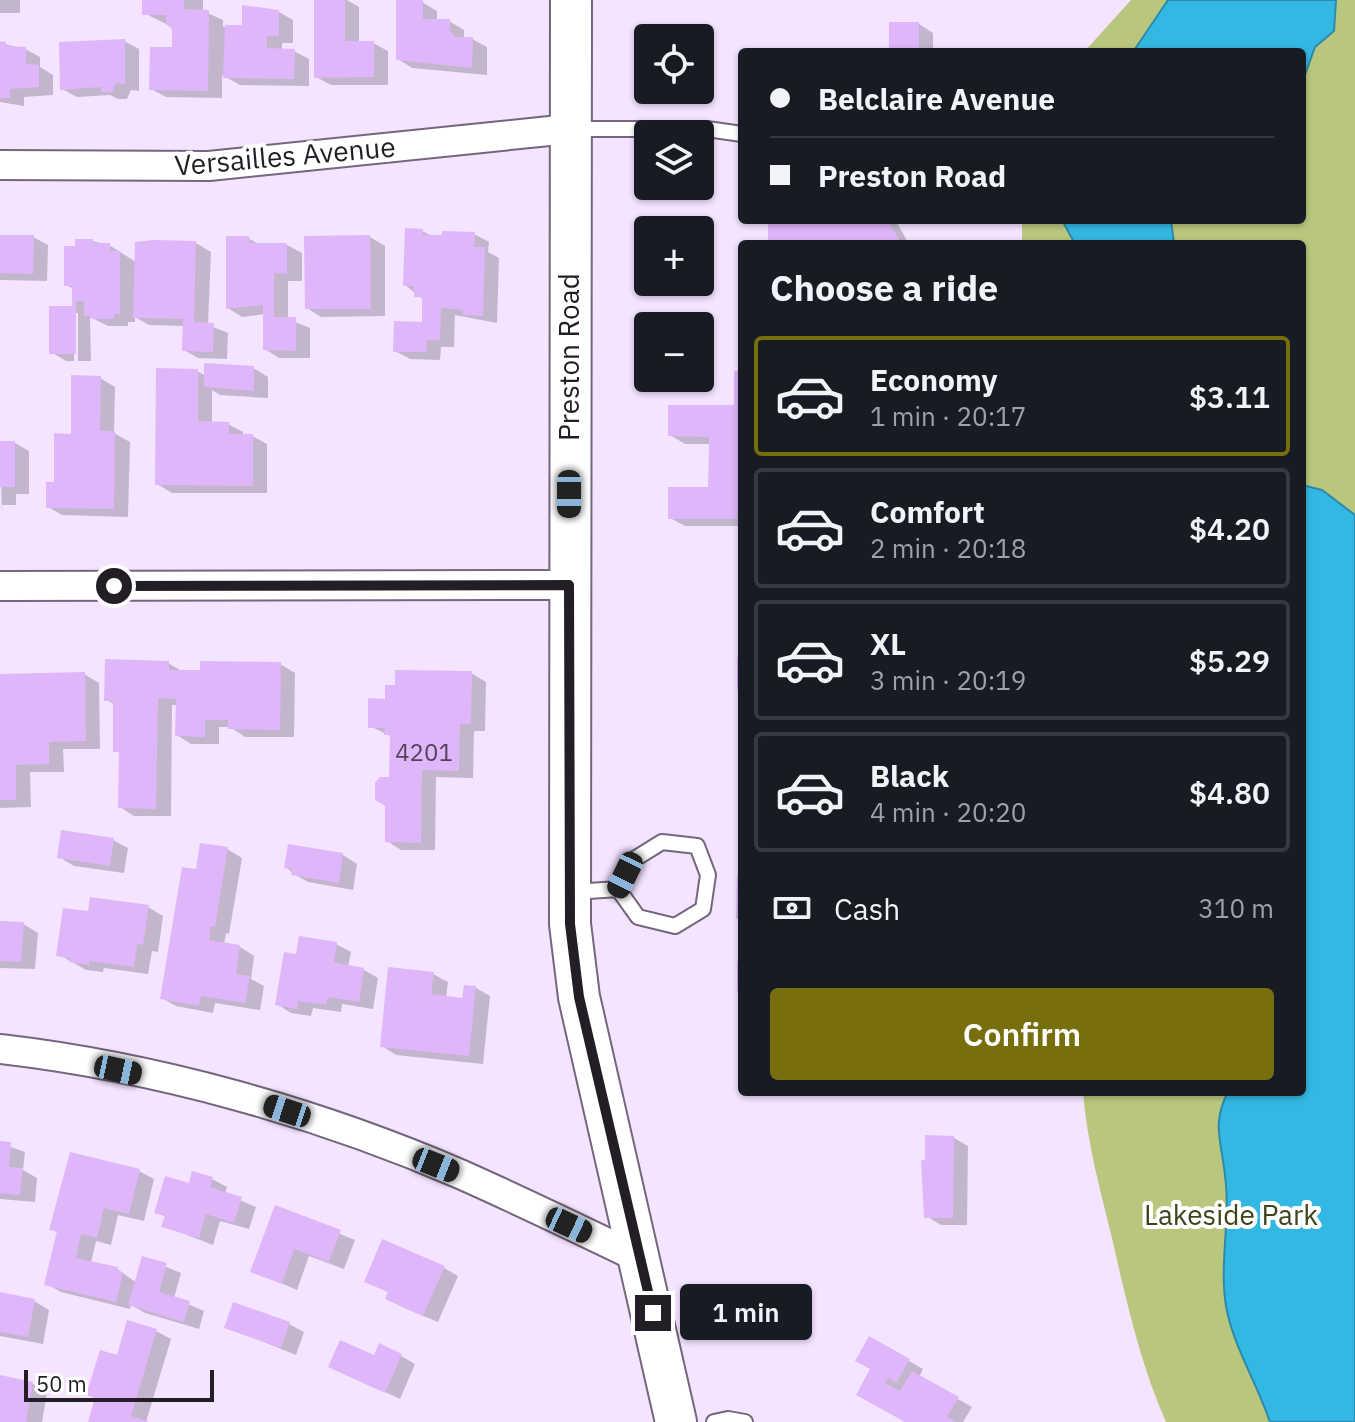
<!DOCTYPE html>
<meta charset="utf-8">
<style>
body{margin:0;font-family:"IBM Plex Sans",sans-serif;background:#20242c;color:#f1f3f6;height:100vh;display:flex;flex-direction:column;font-size:30px;white-space:nowrap}
*{box-sizing:border-box;margin:0}
p{font-size:26px;color:#9ea1a6}
.icon{flex:none;width:44px;height:44px;fill:none;stroke:currentColor;stroke-width:2;stroke-linecap:round;stroke-linejoin:round}
.map{position:relative;flex:1;overflow:hidden}
.drawer{position:absolute;left:738px;top:240px;width:568px;height:856px;display:flex;flex-direction:column;background:#171b24;border-radius:8px;box-shadow:0 2px 6px #0004}
.drawer>*{flex:none}
.top-card{position:absolute;left:738px;top:48px;width:568px;height:176px;border-radius:8px;box-shadow:0 2px 6px #0004;display:grid;align-content:center;height:176px;padding:0 32px;background:#171b24}
.buttons{position:absolute;left:634px;top:24px;display:grid;gap:16px}
.buttons a{display:grid;place-items:center;width:80px;height:80px;border-radius:8px;background:#171b24;box-shadow:0 2px 6px #0004;font-size:40px}
.scale{position:absolute;left:24px;bottom:20px;width:190px;box-sizing:border-box;padding-left:8px;border:4px solid #231d26;border-top:0;font-size:22px;line-height:28px;white-space:nowrap;color:#231d26;-webkit-text-stroke:6px #fff;paint-order:stroke}
.end{position:absolute;width:36px;height:36px;margin:-18px;border:10px solid #231d26;background:#fff;box-shadow:0 0 0 4px #fff}
.from{border-radius:50%}
.bubble{position:absolute;height:56px;border-radius:8px;background:#171b24;box-shadow:0 2px 6px #0004;font-size:26px;font-weight:600;line-height:56px;text-align:center}
.car{position:absolute;width:24px;height:48px;margin:-24px -12px;border-radius:10px;box-shadow:0 0 6px 2px #0007;background:linear-gradient(#222 24%,#8ab4d8 0 40%,#222 0 76%,#8ab4d8 0 86%,#222 0)}
.top-card b{display:flex;align-items:center;gap:28px;height:76px;font-size:30px}
.top-card b+b{border-top:2px solid #363941}
.top-card i{width:20px;height:20px;background:#f1f3f6}
ul{padding:0;list-style:none}
li{display:flex;align-items:center;gap:24px;height:120px;margin:0 16px 12px;padding:0 16px;border:4px solid #363941;border-radius:8px}
li div{flex:1}
li b{display:block;font-size:30px}
li em{font-style:normal;font-weight:600}
li.current{border-color:#776e0d}
li>.icon{width:72px;height:72px;stroke-width:1.5}
h2{padding:0 32px;font-size:36px;line-height:96px}
.pay{display:flex;align-items:center;gap:20px;height:88px;padding:0 32px;font-size:30px}
.pay p{margin-inline-start:auto}
.cta{display:flex;gap:16px;margin-top:auto;padding:16px 32px}
.cta a{flex:1;height:92px;border-radius:8px;background:#776e0d;color:#fff;font-size:32px;font-weight:600;line-height:92px;text-align:center}
.map>svg:first-child{display:block}
.park{fill:#b9c77e}
.water{fill:#33b8e3;stroke:#2e8aaa;stroke-width:2}
.shadow{fill:#0003}
.building{fill:#dfb6f9}
.lines{fill:none;stroke-linecap:round;stroke-linejoin:round}
.service-casing{stroke:#74667d;stroke-width:18}
.minor-casing{stroke:#74667d;stroke-width:32}
.secondary-casing{stroke:#74667d;stroke-width:44}
.service{stroke:#fff;stroke-width:14}
.minor{stroke:#fff;stroke-width:28}
.secondary{stroke:#fff;stroke-width:40}
.route{stroke:#231d26;stroke-width:10}
.labels{text-anchor:middle;stroke-width:8;stroke-linejoin:round;paint-order:stroke}
.number-label{font-size:24px;fill:#52435b}
.street-label{font-size:28px;fill:#231d26;stroke:#fff}
.park-label{font-size:28px;fill:#3e451c;stroke:#fff}
</style>
<div class="map">
<svg width="1355" height="1422" viewBox="0 0 1355 1422">
<rect width="100%" height="100%" fill="#f4e4ff"/>
<path class="park" d="M1131,0H1355V1422H1166C1140,1363 1126,1300 1112,1238C1100,1189 1087,1142 1083,1092H1302V244H1022V220H1302V52H1084Z"/>
<path class="water" d="M1168,0H1336L1334,31L1315,47L1302,83V52H1133Z
M1062,220H1171L1174,244H1075Z
M1302,485L1322,490L1355,515V1422H1270C1257,1383 1233,1346 1226,1306C1219,1263 1231,1219 1225,1176C1222,1143 1211,1124 1228,1092H1302Z"/>
<path class="shadow" d="M0,0H20V13H0Z
M144,0H203V11L223,20V27H244L279,12L293,20V43H282V50L294,51L309,59V86L240,85L222,75V98L166,97L151,89L174,49V28L144,13Z
M316,0H347L359,7V43H373L388,51V85H331L316,77Z
M422,2L437,11V21H449L464,30V39H472L487,47V75L412,68L398,59Z
M919,24L933,33V52H891Z
M124,41L139,49V91L131,90L127,99H118L110,95L77,97L62,89Z
M0,43L25,49L40,57V67L53,75V95L24,97V106L0,102Z
M821,220H927L896,221L909,244H770L821,225Z
M422,231L434,237L474,234L489,242L488,252L499,258L497,323L455,315L454,347H441L440,360L410,359L395,351L424,324V300L405,285Z
M0,237H33L48,245L47,281L0,280Z
M370,237L385,246V316L321,317L307,308Z
M248,238L260,245H287L302,253V281H288V319L310,328V358H279L265,349V314L242,317L228,308Z
M92,241L109,245L136,262L196,243L211,252L208,325L228,333L227,359L198,358L184,350V326L149,325L135,317V322H128V326H108L90,317L91,361H78V313H74V361H66L51,352L74,308V289L66,285L77,248Z
M253,368L268,377V398L220,395L212,390V424H228L243,432V436H252L267,444V493H172L157,484L197,371L206,376Z
M742,373V526H685L670,518L710,489L711,444H685L670,435L736,407Z
M100,378L115,387L114,433L130,442L128,517L62,515L48,507L73,436Z
M0,443H15L29,451V494H16V505H2V515Z
M168,663L183,672L280,664L295,673L294,737H245L230,727H219V744H191L177,735V705H172L171,816H134L120,807L121,754L115,750V705L107,700Z
M471,673L486,682L485,731H474L473,778L436,777L435,850H401L387,841L392,737L370,726L387,701Z
M84,674L99,683L100,749H63L64,772H30L31,807L0,808V676Z
M113,840L128,848L124,873L74,866L59,857Z
M290,846L343,855L357,864L353,890L308,882L294,874L286,867Z
M227,849L242,858L229,934L226,933L224,945L240,947L254,956L251,979L264,986L260,1010L215,1003L213,1013L176,1006L162,998Z
M148,907L163,916L158,952L152,951L148,974L104,968L103,972L86,970L58,954L90,913Z
M0,923L23,924L38,933L35,969L0,968Z
M336,944L351,952L348,967L364,970L378,978L373,1009L342,1004L341,1012L313,1008L311,1016L291,1013L277,1004L298,956Z
M433,974L448,982L446,998L464,1000L476,988L490,996L483,1064L396,1055L382,1046Z
M954,1138L968,1146L967,1225H941L926,1216Z
M0,1143L25,1152L23,1170L37,1178L35,1202L0,1199Z
M139,1171L154,1179L144,1221L118,1215L111,1245L96,1241L91,1263L117,1269L137,1283L144,1258L181,1273L174,1298L204,1311L199,1329L145,1313L131,1305L130,1309L61,1292L47,1284L59,1233L51,1229Z
M212,1179L227,1187L225,1194L256,1207L249,1229L220,1221L213,1245L164,1226L166,1217L156,1212L190,1185Z
M276,1208L355,1240L344,1269L309,1256L297,1290L253,1271Z
M444,1268L458,1276L438,1322L402,1307L387,1298L390,1293L366,1281Z
M0,1294L34,1301L49,1310L43,1344L0,1336Z
M289,1324L304,1332L296,1355L227,1327Z
M156,1331L171,1339L146,1422H90L97,1399L89,1395L118,1358Z
M870,1339L923,1369L919,1377L972,1407L963,1422H909L873,1369Z
M401,1356L415,1364L400,1399L330,1366Z
M0,1377L33,1384L47,1392L42,1422H0Z"/>
<path class="building" d="M142,0H184V9L209,10L208,91L149,90L150,47H172V29L166,24V15H142Z
M314,0H345V41H374V77L314,78Z
M396,0H423V19H450V31L456,37H473L472,68L396,60Z
M242,5L279,10V36H267V48L295,49L294,79L223,78L225,25H242Z
M889,22H919V52H889Z
M125,39V84L116,83L112,92H101V87L60,90L59,42Z
M0,41L6,42V46L26,47V64L39,65V87L10,89V98H0Z
M819,220H887L902,244H768V223H819Z
M405,228L423,229V235H442V231L475,232L474,247H485L483,316L463,315V310L441,308L440,340H427L426,352H393L394,321L422,322V297H414V286H403Z
M0,235H34L33,274L0,273Z
M370,235L371,309H305L304,236Z
M226,236H249V243H287V274L274,273V317H296V351L263,350V305L226,309Z
M75,239H93V243H110V251H120V314H114V319H91V316H84V301H76V354H49V306H72V286H64V246H75Z
M153,240L196,241L194,322L214,323L213,352L182,351L183,319L133,318L135,242Z
M204,363L254,366V391L204,387Z
M156,368L198,369V421L229,422V434H253V486L155,485Z
M734,371H742V519H668V487H708L709,449V437L668,436V405H734Z
M71,375L101,376L100,431H115L114,509L46,508V482H54V433L71,434Z
M0,441H15V487H0Z
M737,657H742V689H737Z
M105,659L169,661V670H200V661L281,662L280,730L228,729V720H205V737L175,736L176,699L158,698L156,809L118,808L119,752H113V701H104Z
M395,670L472,671L471,724H460L459,771L422,770L421,843L385,842V806L375,800V783L380,777H389L390,735H384L385,728H368V698L385,699V685H395Z
M85,672L86,741L49,742V764L16,765V800H0V674Z
M739,802H742V833H738Z
M61,830L114,838L110,866L57,858Z
M200,843L228,847L215,927L211,926L209,940L240,945L236,974L250,976L245,1003L201,996L199,1006L160,999L182,867L196,869Z
M288,844L343,853L339,883L291,875L292,869L284,868Z
M737,876H742V919H736Z
M90,897L149,905L143,945L137,944L134,967L89,961V965L69,962L70,958L56,956L63,908L88,911Z
M0,921L24,922L21,962L0,961Z
M299,936L337,942L334,962L364,968L359,1002L328,997L326,1005L298,1001L297,1009L275,1005L284,952L296,954Z
M737,961H742V992L737,991Z
M388,967L434,972L431,994L462,998L464,985L476,986L469,1056L380,1047Z
M925,1135L954,1136L953,1218H924L921,1160H925Z
M0,1141L11,1142L9,1167L23,1168L20,1195L0,1193Z
M70,1152L140,1169L129,1214L104,1208L97,1238L81,1234L76,1258L118,1267L117,1271L123,1272L116,1302L44,1285L57,1231L49,1230Z
M192,1171L213,1177L210,1187L242,1197L234,1223L206,1214L199,1238L161,1227L165,1216L154,1213L165,1176L189,1183Z
M275,1205L341,1230L329,1262L294,1249L282,1284L250,1272Z
M382,1239L445,1266L423,1316L385,1299L388,1292L364,1282Z
M142,1256L167,1263L159,1292L190,1301L184,1322L128,1305Z
M0,1292L35,1299L28,1337L0,1332Z
M233,1302L290,1322L281,1348L224,1328Z
M127,1320L157,1329L131,1416L150,1422H88L95,1398L86,1395L100,1350L117,1355Z
M869,1336L910,1359L896,1383L888,1378L885,1383L900,1391L912,1371L959,1397L947,1417L956,1422H905L856,1395L870,1369L855,1361Z
M340,1340L374,1355L379,1343L402,1354L385,1393L328,1367Z
M0,1375L33,1382L26,1422H0Z"/>
<g class="lines">
<g class="service-casing">
<path id="service" d="M574,129H707L742,134
M574,892L618,889L633,860L662,842L697,846L708,875L703,909L675,926L638,917L618,889
M714,1422L728,1419L745,1422"/>
</g>
<g class="minor-casing">
<path id="minor" d="M0,165L209,166L569,129
M0,586L569,585
M0,1049C156,1067 316,1112 460,1174C521,1201 581,1230 641,1259"/>
</g>
<g class="secondary-casing">
<path id="secondary" d="M571,0L570,924L579,997L676,1422"/>
</g>
<use href="#service" class="service"/>
<use href="#minor" class="minor"/>
<use href="#secondary" class="secondary"/>
</g>
<g class="lines">
<path class="route" d="M114,586L569,585L570,924L579,997L653,1313"/>
</g>
<g class="labels">
<g class="number-label">
<text x="424" y="761">4201</text>
</g>
<g class="street-label">
<text transform="translate(285 156) rotate(-5)" y="10">Versailles Avenue</text>
<text transform="translate(569 357) rotate(-90)" y="10">Preston Road</text>
</g>
<g class="park-label">
<text x="1231" y="1225">Lakeside Park</text>
</g>
</g>
</svg>
<div class="buttons">
<a><svg class="icon" aria-label="locate" viewBox="0 0 24 24"><circle cx="12" cy="12" r="6"/><path d="M12 2v4M12 18v4M2 12h4M18 12h4"/></svg></a>
<a><svg class="icon" aria-label="layers" viewBox="0 0 24 24"><path d="M12 4l9 5-9 5-9-5zM3 14l9 5 9-5"/></svg></a>
<a>+</a>
<a>−</a>
</div>
<div class="scale">50 m</div>
<i class="end from" style="left:114px;top:586px"></i>
<i class="end" style="left:653px;top:1313px"></i>
<div class="bubble" style="left:680px;top:1284px;width:132px">1 min</div>
<i class="car" style="left:569px;top:494px;rotate:180deg"></i>
<i class="car" style="left:625px;top:875px;rotate:206deg"></i>
<i class="car" style="left:118px;top:1070px;rotate:102deg"></i>
<i class="car" style="left:287px;top:1111px;rotate:288deg"></i>
<i class="car" style="left:436px;top:1165px;rotate:112deg"></i>
<i class="car" style="left:569px;top:1225px;rotate:115deg"></i>
<div class="top-card">
<b><i class="from"></i>Belclaire Avenue</b>
<b><i></i>Preston Road</b>
</div>
<section class="drawer">
<h2>Choose a ride</h2>
<ul>
<li class="current"><svg class="icon" aria-label="car" viewBox="0 0 24 24"><path d="M5 17H2v-5l4-1 3-4h7l3 4 3 1v5h-3M9 17h6M6 11h13"/><circle cx="7" cy="17" r="2"/><circle cx="17" cy="17" r="2"/></svg><div><b>Economy</b><p>1 min · 20:17</p></div><em>$3.11</em></li>
<li><svg class="icon" aria-label="car" viewBox="0 0 24 24"><path d="M5 17H2v-5l4-1 3-4h7l3 4 3 1v5h-3M9 17h6M6 11h13"/><circle cx="7" cy="17" r="2"/><circle cx="17" cy="17" r="2"/></svg><div><b>Comfort</b><p>2 min · 20:18</p></div><em>$4.20</em></li>
<li><svg class="icon" aria-label="car" viewBox="0 0 24 24"><path d="M5 17H2v-5l4-1 3-4h7l3 4 3 1v5h-3M9 17h6M6 11h13"/><circle cx="7" cy="17" r="2"/><circle cx="17" cy="17" r="2"/></svg><div><b>XL</b><p>3 min · 20:19</p></div><em>$5.29</em></li>
<li><svg class="icon" aria-label="car" viewBox="0 0 24 24"><path d="M5 17H2v-5l4-1 3-4h7l3 4 3 1v5h-3M9 17h6M6 11h13"/><circle cx="7" cy="17" r="2"/><circle cx="17" cy="17" r="2"/></svg><div><b>Black</b><p>4 min · 20:20</p></div><em>$4.80</em></li>
</ul>
<div class="pay"><svg class="icon" aria-label="cash" viewBox="0 0 24 24"><path d="M3 7h18v10H3z"/><circle cx="12" cy="12" r="2"/></svg>Cash<p>310 m</p></div>
<div class="cta"><a>Confirm</a></div>
</section>
</div>
